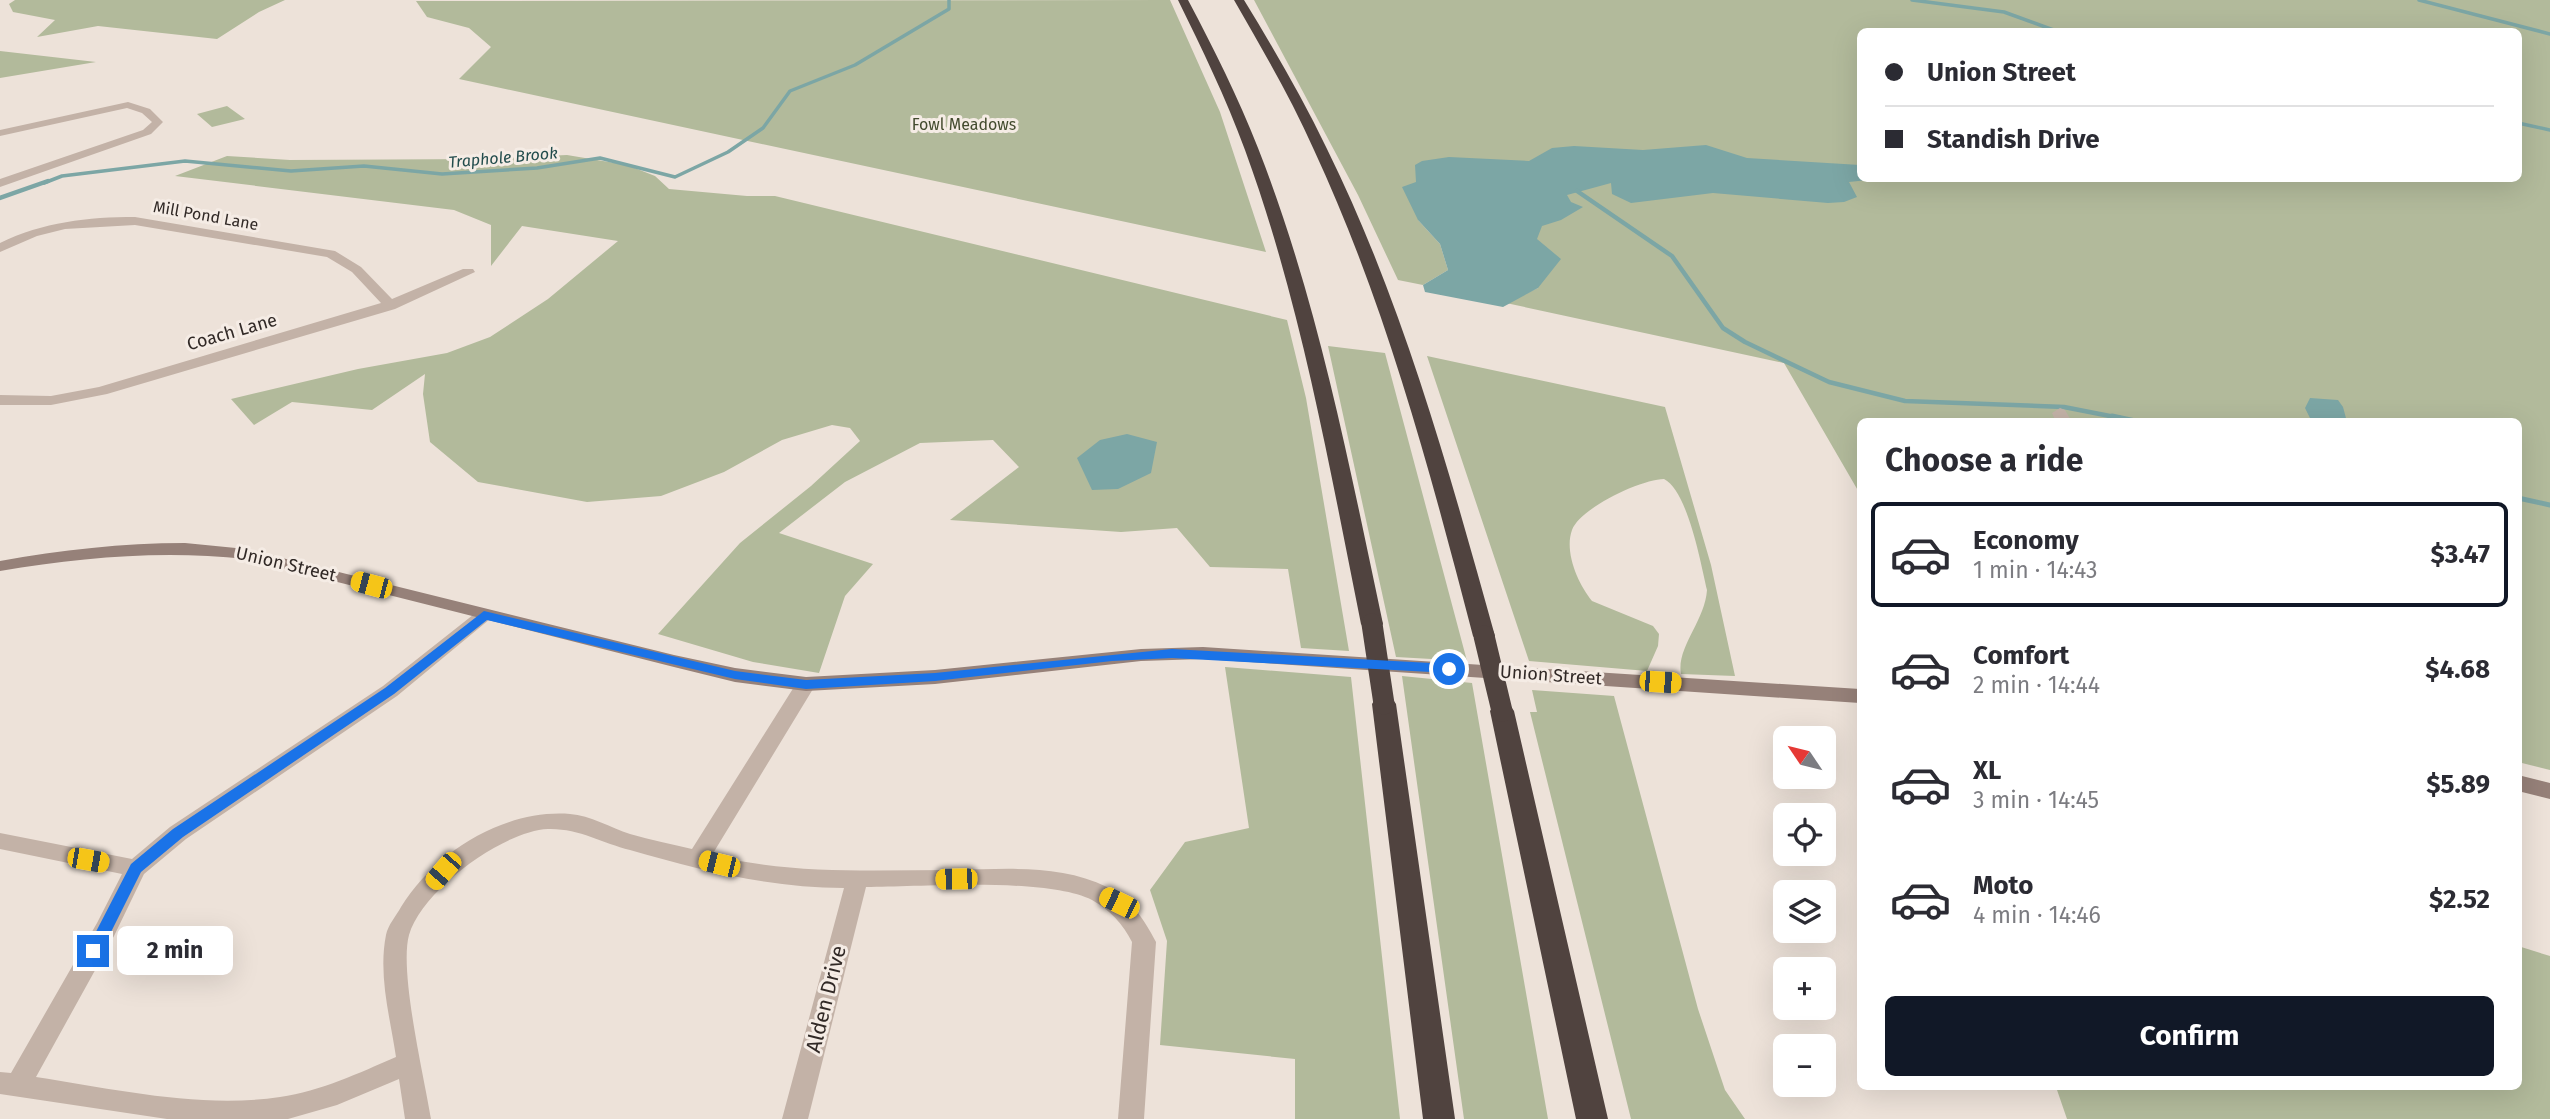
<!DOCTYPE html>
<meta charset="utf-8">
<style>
body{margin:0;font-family:"Fira Sans",sans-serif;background:#f2f2f3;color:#2b2b33;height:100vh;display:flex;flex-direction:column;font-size:26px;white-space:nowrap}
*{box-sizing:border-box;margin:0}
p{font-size:23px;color:#7c7c81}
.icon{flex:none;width:38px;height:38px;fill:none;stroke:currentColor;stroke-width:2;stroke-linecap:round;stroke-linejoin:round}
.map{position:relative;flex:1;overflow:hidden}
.side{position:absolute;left:1857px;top:418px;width:665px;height:672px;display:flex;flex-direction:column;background:#fff;border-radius:10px;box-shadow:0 7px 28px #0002}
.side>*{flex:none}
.hud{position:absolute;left:1857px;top:28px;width:665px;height:154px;border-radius:10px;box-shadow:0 7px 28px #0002;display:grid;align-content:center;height:154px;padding:0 28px;background:#fff}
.needle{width:46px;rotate:305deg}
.buttons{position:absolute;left:1773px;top:726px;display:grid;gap:14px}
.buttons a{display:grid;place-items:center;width:63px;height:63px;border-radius:10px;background:#fff;box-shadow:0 7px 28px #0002;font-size:35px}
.end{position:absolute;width:32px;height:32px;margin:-16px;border:9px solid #1a73e8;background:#fff;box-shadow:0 0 0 4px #fff}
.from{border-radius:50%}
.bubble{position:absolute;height:49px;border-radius:10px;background:#fff;box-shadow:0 7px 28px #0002;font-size:23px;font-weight:700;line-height:49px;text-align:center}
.car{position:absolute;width:21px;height:42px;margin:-21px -10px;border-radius:9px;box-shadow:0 0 5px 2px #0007;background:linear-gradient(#f5c518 24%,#345 0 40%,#f5c518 0 76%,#345 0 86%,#f5c518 0)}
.hud b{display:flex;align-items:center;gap:24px;height:66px;font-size:26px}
.hud b+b{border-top:2px solid #e1e1e2}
.hud i{width:18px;height:18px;background:#2b2b33}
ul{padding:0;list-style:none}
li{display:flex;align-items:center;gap:21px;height:105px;margin:0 14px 10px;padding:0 14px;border:4px solid transparent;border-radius:10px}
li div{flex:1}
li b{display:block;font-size:26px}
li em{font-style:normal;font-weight:700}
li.on{border-color:#111827}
li>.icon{width:63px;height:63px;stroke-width:1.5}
h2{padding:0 28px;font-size:32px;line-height:84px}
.cta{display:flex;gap:14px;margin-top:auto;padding:14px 28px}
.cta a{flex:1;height:80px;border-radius:10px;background:#111827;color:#fff;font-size:28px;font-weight:700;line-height:80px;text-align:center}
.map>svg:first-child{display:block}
.green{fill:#b2ba9b;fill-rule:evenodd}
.water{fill:#7ca6a5}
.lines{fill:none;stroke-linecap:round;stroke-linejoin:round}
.stream-far2{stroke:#7ca6a5;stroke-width:3.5}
.stream-far1{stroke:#7ca6a5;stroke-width:4.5}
.stream{stroke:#7ca6a5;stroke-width:5}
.street{fill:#c3b2a7;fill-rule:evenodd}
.secondary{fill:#968179;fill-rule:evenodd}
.highway{fill:#50433f;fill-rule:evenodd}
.highway-bridge{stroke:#50433f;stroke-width:21}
.route{fill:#1a73e8}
.labels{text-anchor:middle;stroke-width:6;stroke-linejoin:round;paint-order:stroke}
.far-park-label{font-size:16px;fill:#434b2e;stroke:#f5ece5}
.far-water-label{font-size:16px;font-style:italic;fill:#224c4c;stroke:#f5ece5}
.far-street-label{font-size:16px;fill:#312926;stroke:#f5ece5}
.street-label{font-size:18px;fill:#312926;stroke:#f5ece5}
.near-street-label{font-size:21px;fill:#312926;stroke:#f5ece5}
</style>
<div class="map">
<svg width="2550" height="1119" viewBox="0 0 2550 1119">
<rect width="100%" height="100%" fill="#ede2d9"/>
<path class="green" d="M15,0H285L259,12L217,39L98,26L37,37L55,20L13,12L9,4Z
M1170,0L1220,112L1266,252L459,79L491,47L469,28L427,17L416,1Z
M1254,0H2550V770L2518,762V422H1860V494L1784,363L1506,303L1538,288L1418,220L1440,244L1448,270L1423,285L1398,280L1358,195ZM1860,32H2518V178H1860Z
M0,51L96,62L0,78Z
M227,106L245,119L212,127L197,114Z
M567,155L627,165L655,176L669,189L747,196H775L1287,320L1306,398L1349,651L1301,648L1288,569L1210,567L1177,528L1121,532L950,520L1019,467L993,440L920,443L845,482L779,533L873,564L845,596L819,673L753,662L658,634L740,543L811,486L860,441L850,428L832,425L782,440L724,472L661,496L587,502L478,482L430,442L423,394L425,374L372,410L292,402L254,425L231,399L358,369L447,353L490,337L548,299L618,241L522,226L491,266V225L454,210L175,176L227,156L290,160L484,159Z
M1328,346L1385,353L1467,661L1396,657Z
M1427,356L1665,407L1711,565L1735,676L1681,674C1676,648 1705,621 1707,590C1701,565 1688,491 1664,479C1642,479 1580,508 1572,530C1564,552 1578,584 1592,601L1653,626L1659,634L1658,646L1647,671L1529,661Z
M1225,667L1351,677L1400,1119H1295V1059L1160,1045L1167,941L1150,890L1185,842L1249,828Z
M1402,676L1472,683L1548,1119H1464Z
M1532,690L1614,696L1698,1009L1725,1090L1745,1119H1631L1530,712H1537Z
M2518,946L2550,956V1119H2067L2056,1087H2518Z"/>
<path class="water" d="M1706,145L1747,158L1860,165V178L1877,179L1849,182L1857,197L1844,202L1828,203L1713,193L1631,203L1612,194L1611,183L1567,195L1571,202L1583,207L1561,220L1542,226L1537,239L1561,259L1538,288L1503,307L1425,292L1423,285L1448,270L1440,244L1418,220L1402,187L1416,182L1415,165L1422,161L1449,157L1529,161L1552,148L1574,146L1643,150Z
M2310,398L2338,400L2343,407L2347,422H2312L2305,408Z
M1127,434L1157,442L1151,473L1118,489L1092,490L1077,458L1100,440Z"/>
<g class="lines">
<path class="stream-far2" d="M1912,0L2004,12L2059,32
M2419,0L2550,34
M2518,123L2550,130
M44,183L62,176L185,161L291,171L364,166L442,174L537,168L600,158L675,177L728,152L763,128L790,91L855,65L949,9V0"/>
<path class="stream-far1" d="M1577,191L1672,256L1723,328L1745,342L1829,382L1905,401L2064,407L2120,418
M0,198L48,181"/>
<path class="stream" d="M2112,416L2140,422
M2518,498L2550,505"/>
<path class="street" d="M128,102L150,109L163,122L151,134L0,187V179L143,130L152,122L142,113L127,108L0,136V130Z
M135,217L335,251L361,267L392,299L463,269H473L475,272L395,309L107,394L51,405H0V395L51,396L99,387L381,303L352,272L327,257L135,225L65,229L37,236L0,252V243C43,222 88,217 135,217Z
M2060,408L2065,410L2072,422H2056L2052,413Z
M484,609L493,615L490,619L397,696L186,839L144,874L114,936L36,1077C115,1089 200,1109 280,1097C321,1091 359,1073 396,1057C390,1017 378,975 386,935C388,925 396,916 401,907C435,852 504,809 570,814C590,815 611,828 630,834C651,840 672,844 692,849L799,679H813L816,684L712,855C792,875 874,870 956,870C1006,869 1061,864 1107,887C1131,899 1144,919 1156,942L1144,1119H1118L1132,942C1123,924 1110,910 1092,900C1046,877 921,887 866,887L808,1119H782L844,888C770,888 700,870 630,850C602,843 578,828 548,829C503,831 422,890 409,935C399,972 424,1076 431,1119H405L399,1079L337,1105L288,1119H167L0,1094V1072L11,1073L97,923L122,874L0,849V833L132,859L170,827L383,686L478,611Z"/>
<path class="secondary" d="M185,543L246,549L674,655L735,668L806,677L935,670L1141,649L1203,647L1860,689V703L1203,659L1141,661L935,684L806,691L735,682L674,667L246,559C163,550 82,557 0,571V561C61,550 122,543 185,543Z
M2518,775L2550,783V799L2518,791Z"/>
<path class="highway" d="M1178,0H1188C1214,49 1238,97 1258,148C1318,301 1349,464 1383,624L1380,629H1364L1361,624C1329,465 1301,303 1245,150C1226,98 1202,49 1178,0Z
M1234,0H1244C1274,49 1302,97 1327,149C1403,303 1449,471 1495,636L1492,641H1476L1473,636C1430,471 1386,305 1314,150C1291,98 1262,49 1234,0Z
M1384,696L1392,698L1396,704L1455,1119H1423L1372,704L1376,698Z
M1502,703L1510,705L1514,711L1608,1119H1576L1490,711L1494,705Z"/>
<path class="highway-bridge" d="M1372,624L1384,704
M1484,636L1502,711"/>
</g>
<path class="route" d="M484,611L735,671L806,680L935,673L1172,649L1449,664L1456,669L1449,673L1172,658L1112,661L935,681L806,689L735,679L487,620L394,694L183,837L141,872L99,956H88L86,951L131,864L173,829L385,688Z"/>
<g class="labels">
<g class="far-park-label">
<text x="964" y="130">Fowl Meadows</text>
</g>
<g class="far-water-label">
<text transform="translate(503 157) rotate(-5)" y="6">Traphole Brook</text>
</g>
<g class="far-street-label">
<text transform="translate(206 215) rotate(10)" y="6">Mill Pond Lane</text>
</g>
<g class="street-label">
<text transform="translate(232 332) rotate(-16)" y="6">Coach Lane</text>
<text transform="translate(286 564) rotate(13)" y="6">Union Street</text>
<text transform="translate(1551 675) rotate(4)" y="6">Union Street</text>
</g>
<g class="near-street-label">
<text transform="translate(826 999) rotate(-76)" y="7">Alden Drive</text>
</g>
</g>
</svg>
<div class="buttons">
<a><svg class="needle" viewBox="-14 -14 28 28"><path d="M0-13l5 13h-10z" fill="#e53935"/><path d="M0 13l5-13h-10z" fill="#7c7c81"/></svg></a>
<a><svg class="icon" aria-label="locate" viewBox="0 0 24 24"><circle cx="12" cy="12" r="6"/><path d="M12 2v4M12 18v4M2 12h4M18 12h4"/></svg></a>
<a><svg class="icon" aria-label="layers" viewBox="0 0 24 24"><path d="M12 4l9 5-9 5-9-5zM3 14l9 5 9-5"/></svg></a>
<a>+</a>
<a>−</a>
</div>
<i class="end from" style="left:1449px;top:669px"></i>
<i class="end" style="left:93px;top:951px"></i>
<div class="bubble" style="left:117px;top:926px;width:116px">2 min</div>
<i class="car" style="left:371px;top:585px;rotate:285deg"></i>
<i class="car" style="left:1660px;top:682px;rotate:94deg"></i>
<i class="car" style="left:88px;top:860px;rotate:100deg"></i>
<i class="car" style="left:719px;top:864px;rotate:284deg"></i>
<i class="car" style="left:443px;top:871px;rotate:221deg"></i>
<i class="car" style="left:956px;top:879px;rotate:269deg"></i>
<i class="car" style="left:1119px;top:903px;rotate:296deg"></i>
<div class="hud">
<b><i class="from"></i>Union Street</b>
<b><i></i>Standish Drive</b>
</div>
<section class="side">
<h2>Choose a ride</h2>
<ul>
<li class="on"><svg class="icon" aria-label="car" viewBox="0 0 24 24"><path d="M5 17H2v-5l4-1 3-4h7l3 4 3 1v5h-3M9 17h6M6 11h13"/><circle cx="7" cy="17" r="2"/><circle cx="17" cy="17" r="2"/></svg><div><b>Economy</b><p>1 min · 14:43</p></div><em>$3.47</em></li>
<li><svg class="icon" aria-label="car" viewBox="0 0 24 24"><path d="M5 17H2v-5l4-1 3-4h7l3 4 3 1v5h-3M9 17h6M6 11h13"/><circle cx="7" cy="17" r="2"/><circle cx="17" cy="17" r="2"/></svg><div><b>Comfort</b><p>2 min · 14:44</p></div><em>$4.68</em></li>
<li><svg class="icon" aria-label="car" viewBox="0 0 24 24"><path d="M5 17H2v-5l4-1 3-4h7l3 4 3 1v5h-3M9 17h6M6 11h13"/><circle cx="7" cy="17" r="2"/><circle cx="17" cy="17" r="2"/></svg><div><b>XL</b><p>3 min · 14:45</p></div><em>$5.89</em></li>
<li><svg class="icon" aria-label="car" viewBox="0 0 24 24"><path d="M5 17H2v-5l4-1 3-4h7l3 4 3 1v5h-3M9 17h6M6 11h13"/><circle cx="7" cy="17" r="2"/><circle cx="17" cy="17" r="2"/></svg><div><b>Moto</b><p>4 min · 14:46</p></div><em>$2.52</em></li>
</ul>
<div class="cta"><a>Confirm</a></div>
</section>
</div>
